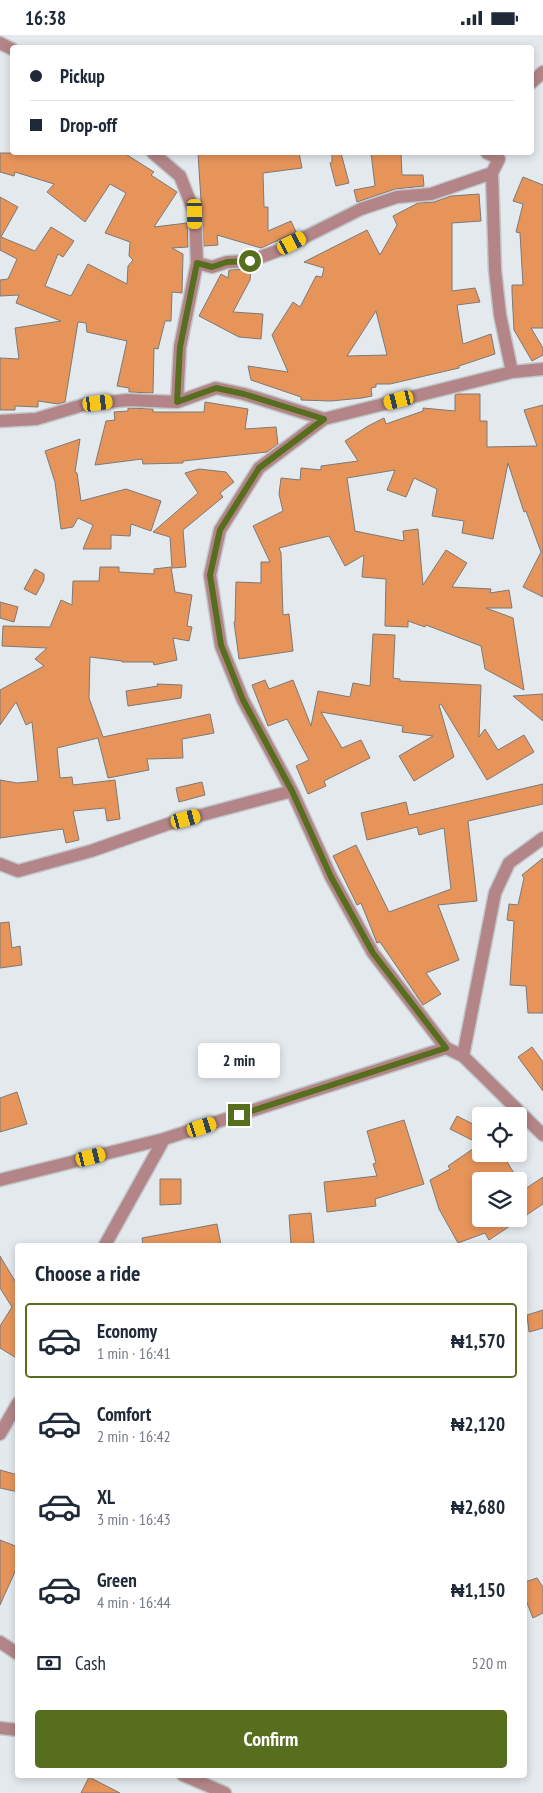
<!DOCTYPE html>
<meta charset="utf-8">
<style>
body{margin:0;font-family:"PT Sans Narrow",sans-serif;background:#f6f6f7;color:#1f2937;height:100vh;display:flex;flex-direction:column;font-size:19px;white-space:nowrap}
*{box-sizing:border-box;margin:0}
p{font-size:16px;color:#747a83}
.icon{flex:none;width:28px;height:28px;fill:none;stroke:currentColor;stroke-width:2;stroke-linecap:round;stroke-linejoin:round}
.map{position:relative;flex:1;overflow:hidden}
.sheet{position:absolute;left:15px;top:1208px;width:512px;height:535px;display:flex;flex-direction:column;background:#fff;border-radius:5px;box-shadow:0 2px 8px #0003}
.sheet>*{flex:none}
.guide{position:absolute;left:10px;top:10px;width:524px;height:110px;border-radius:5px;box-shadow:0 2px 8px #0003;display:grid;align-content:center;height:110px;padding:0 20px;background:#fff}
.buttons{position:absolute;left:472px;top:1072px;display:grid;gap:10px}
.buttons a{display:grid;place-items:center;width:55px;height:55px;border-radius:5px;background:#fff;box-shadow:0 2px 8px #0003;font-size:25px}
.end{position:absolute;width:22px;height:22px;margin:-11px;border:6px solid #576e1f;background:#fff;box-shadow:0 0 0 2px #fff}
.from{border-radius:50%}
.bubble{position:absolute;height:35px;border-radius:5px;background:#fff;box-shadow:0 2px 8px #0003;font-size:16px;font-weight:600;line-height:35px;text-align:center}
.car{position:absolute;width:15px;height:30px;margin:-15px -8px;border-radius:6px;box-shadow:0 0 4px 1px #0007;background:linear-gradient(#f5c518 24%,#345 0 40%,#f5c518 0 76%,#345 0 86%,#f5c518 0)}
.guide b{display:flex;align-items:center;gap:18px;height:48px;font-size:19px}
.guide b+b{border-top:1px solid #e0e1e3}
.guide i{width:12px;height:12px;background:#1f2937}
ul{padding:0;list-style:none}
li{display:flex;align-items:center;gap:15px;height:75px;margin:0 10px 8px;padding:0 10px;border:2px solid transparent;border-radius:5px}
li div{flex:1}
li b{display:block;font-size:19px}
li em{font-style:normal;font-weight:600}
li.current{border-color:#576e1f}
li>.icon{width:45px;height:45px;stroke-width:1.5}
h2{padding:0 20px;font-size:22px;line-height:60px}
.pay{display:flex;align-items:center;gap:12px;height:55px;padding:0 20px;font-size:19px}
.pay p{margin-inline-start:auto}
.cta{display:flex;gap:10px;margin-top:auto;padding:10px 20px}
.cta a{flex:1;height:58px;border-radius:5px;background:#576e1f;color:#fff;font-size:20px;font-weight:600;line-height:58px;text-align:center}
.status{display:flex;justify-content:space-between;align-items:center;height:35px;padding:0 25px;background:#fff;direction:ltr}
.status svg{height:14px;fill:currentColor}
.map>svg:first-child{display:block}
.building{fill:#e7945a;stroke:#7d7976;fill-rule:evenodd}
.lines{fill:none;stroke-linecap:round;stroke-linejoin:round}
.minor-casing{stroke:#c1c6c9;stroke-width:15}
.minor{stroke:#b38588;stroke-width:12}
.route{stroke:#576e1f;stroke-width:6}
</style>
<div class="status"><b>16:38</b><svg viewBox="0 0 49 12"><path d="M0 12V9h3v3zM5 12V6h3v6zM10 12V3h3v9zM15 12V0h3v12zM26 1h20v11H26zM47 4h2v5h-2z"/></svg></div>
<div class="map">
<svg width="543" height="1758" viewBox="0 0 543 1758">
<rect width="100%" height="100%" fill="#e4e9ed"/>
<path class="building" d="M0,118H124L154,137L151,140L177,157L154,192L187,188L188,212L172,213L183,219L182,258L172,257L171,286H165L158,314L154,313L153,358L129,357V353L117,351L127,306L87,297L86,288L78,287L65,367L58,369L38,366V372L15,371V375H0V323L19,324L15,293L61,286L16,268L19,260L0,261V245L8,244L17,224L0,215V162L18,172L1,202L35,216L51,192L74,206L63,222L58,219L45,251L71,261L88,229L127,249L128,231L133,225L129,221L130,207L105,198L126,158L110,149L85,187L47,157L54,149L15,137L14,141L0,137Z
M216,118H299L302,133L263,138L264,172H268V196L291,186L296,197L261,213L217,200L218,210L204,211L198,119Z
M332,118H341L349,148L336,151L330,128L332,127Z
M371,118H401L402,140H423L424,151L395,154L357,167L354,155L375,151Z
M523,142L543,150V293H531L543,313V320L532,326L514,295L512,257V250H523L520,198L516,197L523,169L513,166Z
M479,159L481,186L452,188V256L475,253L480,267L457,270L463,309L491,299L495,319L459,331V333L390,349H376V352L371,353L372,361L362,363L331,366L301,365V362L251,345L248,331L288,337L272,300L293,267L300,272L316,241L322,242L324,233L304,227L367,195L380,220L397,190L393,181L418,168L434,167L451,161ZM376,276L387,320L347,321Z
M251,234L250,245L233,277L263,279L261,304L239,302L199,281L221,239L228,243L229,235Z
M457,359H480V386H487V412L537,411L524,375L543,370V562L523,552L541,517L526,476L524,477L508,428L493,504L462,498L464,486L432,481L437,454L414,443L406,462L387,455L395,435L347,443L355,496L404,506L403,496L418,494L423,550L446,515L467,528L452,552L491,554L490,558L509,555L512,573H486L513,583L524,655L485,634L481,611L426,590L425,592L408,586V592L385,591L386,544L362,542L364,520L345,531L329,501L279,513L281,518L283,580L289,579L293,616L239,624L234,587H235L236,547L261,548V527H270L253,491L283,476L279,459L281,443L300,445L301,433L321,435V431L358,426L345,406L368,391L384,383L386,389L423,376V373L455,376V360Z
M205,367L248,374L245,394L276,392L278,409L267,417L183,426V428L143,429L142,424L95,430L106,386L115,385L114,377L128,376V373L153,374V377H204Z
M80,404L75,437L77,438L81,466L126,454L161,466L151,496L131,489L130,501L111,500V514H83L93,490L78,483L73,492L61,494L55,447L45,416Z
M199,434L226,437L234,447L220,458L223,462L183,495L186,532L172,533L170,502L153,497L198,458L185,438Z
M100,532H119V537L154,539V534L171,532L175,557L192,560L187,591L192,592L189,606L173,603L177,625L154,630L153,627H122V626L90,622L89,663L103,702L210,679L214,698L182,704L183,723L147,724L149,735L108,743L98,703L57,713L60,743L72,742L73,750L115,745L120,784L107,786L105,773L73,776L79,805L66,808L63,794L0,803V745L17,748L38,746L32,687L26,690L16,667L0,690V655L44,631L35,624L47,613L2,611L3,591L50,592L61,565L72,570L73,546H99Z
M35,534L44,539V545L36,560L24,554Z
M0,567L18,572L14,587L0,583Z
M373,599L395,600L393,643L400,644V646L481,650L479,702L485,694L498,715L524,700L534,717L487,745L441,669L439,670L454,722L414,746L399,721L433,701L402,697L403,691L321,677L342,713L361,705L370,723L324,746L326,751L308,759L296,731L309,725L287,684L268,691L252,650L265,645L269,654L293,645L311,691L318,656L350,662L353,648L370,651Z
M157,649L182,650L181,663L128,671L126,656L158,651Z
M543,659V686L513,661Z
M202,747L205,760L179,767L176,753Z
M543,749V769L468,786L477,866L438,870L459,925L426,938L441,959L423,970L380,907L377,908L361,868L357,870L333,821L356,810L389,877L451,854L444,793L419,800L417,792L367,805L361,778L406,767L409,780Z
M543,823V978H528L526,951L510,950L514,886L507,885L509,869L518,870L524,843L522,840Z
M9,887L12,913L20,911L22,930L0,933V888Z
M532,1012L543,1027V1056L518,1022Z
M17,1057L27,1089L0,1097V1063Z
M457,1081L481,1093V1119H502L519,1146H481V1184H519V1158L543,1142V1169L489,1205L485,1198L458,1208L439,1174L430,1145L450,1134L448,1131L480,1109L450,1094Z
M404,1085L424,1149L375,1164L376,1171L327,1177L324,1147L377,1141L373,1129L376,1128L367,1096Z
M160,1144H181V1169L160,1170Z
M311,1178L314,1208L291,1210L289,1180Z
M217,1189L221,1210H143L142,1203Z
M0,1221L18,1251V1324L0,1313V1291L12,1272L0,1253Z
M543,1275V1293L529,1297L527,1280Z
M0,1435L18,1440V1457L0,1453Z
M0,1505L18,1512V1530L0,1570Z
M537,1543L543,1552V1578L533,1583L525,1563V1547Z
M89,1742L120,1758H81Z"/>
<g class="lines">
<g class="minor-casing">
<path id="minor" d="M0,8L12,14
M531,48L543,37
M153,118L180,141L195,179L197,228L180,312L177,367
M492,138L495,235L500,280L512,337
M197,228L212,232L227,227L250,226L277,216L361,174L397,162L431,159L492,138L499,124L487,118
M0,386L36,384L83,370L127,365L177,367L216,353L244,359L324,384
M0,829L18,836L91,816L168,789L292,756
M446,1013L373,918L331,842L292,756L243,665L221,611L210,540L220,495L259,433L324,384L512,337L543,334
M463,1021L543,1100
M0,1145L164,1104
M105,1210L164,1104L446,1013L463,1021L495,858L509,828L543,803
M0,1399L18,1368
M0,1607L18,1619
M0,1693L18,1695
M183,1740L225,1758"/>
</g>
<use href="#minor" class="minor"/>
</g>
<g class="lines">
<path class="route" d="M239,1080L446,1013L373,918L331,842L292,756L243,665L221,610L210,540L220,495L259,433L324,384L244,359L216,353L177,367L180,312L197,228L212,232L227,227L250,226"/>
</g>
</svg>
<div class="buttons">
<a><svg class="icon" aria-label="locate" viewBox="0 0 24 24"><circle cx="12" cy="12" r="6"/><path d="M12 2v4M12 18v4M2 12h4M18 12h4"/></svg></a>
<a><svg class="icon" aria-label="layers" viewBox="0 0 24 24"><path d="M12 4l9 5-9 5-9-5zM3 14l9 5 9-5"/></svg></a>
</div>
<i class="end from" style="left:250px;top:226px"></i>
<i class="end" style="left:239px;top:1080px"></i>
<div class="bubble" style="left:198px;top:1008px;width:82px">2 min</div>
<i class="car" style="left:195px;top:179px;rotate:179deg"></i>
<i class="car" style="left:292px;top:208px;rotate:63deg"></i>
<i class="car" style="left:399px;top:365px;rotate:256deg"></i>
<i class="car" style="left:98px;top:368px;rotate:83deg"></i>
<i class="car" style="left:186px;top:784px;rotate:75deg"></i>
<i class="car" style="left:202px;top:1092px;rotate:72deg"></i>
<i class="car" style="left:91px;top:1122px;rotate:76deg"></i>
<div class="guide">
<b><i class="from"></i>Pickup</b>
<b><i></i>Drop-off</b>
</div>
<section class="sheet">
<h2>Choose a ride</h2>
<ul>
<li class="current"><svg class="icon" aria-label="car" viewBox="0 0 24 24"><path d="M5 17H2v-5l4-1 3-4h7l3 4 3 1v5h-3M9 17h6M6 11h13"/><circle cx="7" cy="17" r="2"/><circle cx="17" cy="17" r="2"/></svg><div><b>Economy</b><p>1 min · 16:41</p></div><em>₦1,570</em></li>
<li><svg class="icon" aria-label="car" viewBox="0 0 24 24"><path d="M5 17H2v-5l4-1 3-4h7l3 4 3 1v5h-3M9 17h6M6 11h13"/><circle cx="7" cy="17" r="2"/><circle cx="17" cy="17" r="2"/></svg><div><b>Comfort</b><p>2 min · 16:42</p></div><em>₦2,120</em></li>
<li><svg class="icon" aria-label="car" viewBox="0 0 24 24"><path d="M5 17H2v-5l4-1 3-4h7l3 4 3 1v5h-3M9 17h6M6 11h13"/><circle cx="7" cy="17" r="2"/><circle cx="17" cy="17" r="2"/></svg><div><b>XL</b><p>3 min · 16:43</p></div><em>₦2,680</em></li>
<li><svg class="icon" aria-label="car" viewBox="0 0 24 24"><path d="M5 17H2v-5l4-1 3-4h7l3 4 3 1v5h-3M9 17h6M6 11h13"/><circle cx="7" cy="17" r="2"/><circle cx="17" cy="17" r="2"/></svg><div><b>Green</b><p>4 min · 16:44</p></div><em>₦1,150</em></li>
</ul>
<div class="pay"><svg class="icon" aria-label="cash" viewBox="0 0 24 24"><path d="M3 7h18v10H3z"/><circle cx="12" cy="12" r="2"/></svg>Cash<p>520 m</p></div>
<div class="cta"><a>Confirm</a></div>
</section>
</div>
